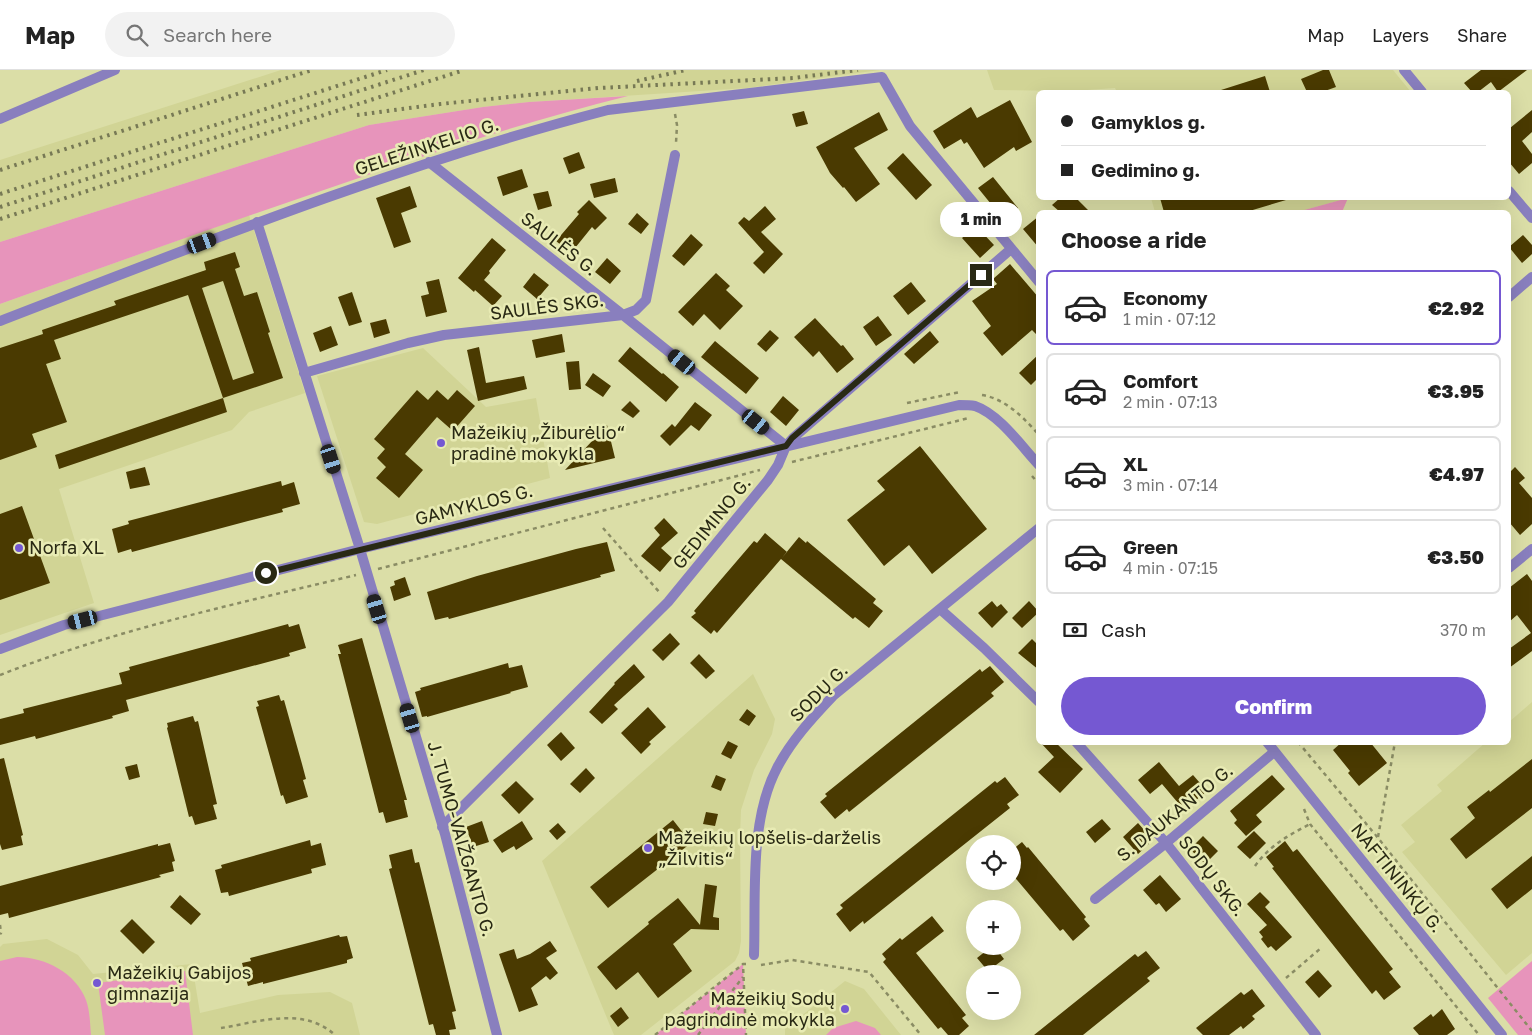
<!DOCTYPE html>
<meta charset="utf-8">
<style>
body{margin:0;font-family:"Golos Text",sans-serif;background:#f2f2f2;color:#222;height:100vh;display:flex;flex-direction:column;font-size:19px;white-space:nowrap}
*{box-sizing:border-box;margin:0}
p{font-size:16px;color:#767676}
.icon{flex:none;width:28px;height:28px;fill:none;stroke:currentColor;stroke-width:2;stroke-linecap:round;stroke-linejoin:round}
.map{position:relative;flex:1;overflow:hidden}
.panel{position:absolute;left:1036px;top:140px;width:475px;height:535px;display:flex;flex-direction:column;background:#fff;border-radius:8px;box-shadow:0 5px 20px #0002}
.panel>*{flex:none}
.top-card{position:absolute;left:1036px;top:20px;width:475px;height:110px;border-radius:8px;box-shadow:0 5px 20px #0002;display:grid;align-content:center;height:110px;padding:0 25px;background:#fff}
.buttons{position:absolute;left:966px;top:765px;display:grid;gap:10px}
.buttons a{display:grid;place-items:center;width:55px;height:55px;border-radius:50%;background:#fff;box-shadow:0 5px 20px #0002;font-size:25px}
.end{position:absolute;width:22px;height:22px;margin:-11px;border:6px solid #292914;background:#fff;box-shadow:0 0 0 2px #fff}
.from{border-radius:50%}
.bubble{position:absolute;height:35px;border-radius:18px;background:#fff;box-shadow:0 5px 20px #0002;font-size:16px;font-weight:800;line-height:35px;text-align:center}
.car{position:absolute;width:15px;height:30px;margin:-15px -8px;border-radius:6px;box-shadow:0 0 4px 1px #0007;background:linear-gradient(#222 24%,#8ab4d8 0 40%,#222 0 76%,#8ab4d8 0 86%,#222 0)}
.top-card b{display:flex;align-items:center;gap:18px;height:48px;font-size:19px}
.top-card b+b{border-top:1px solid #e0e0e0}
.top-card i{width:12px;height:12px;background:#222}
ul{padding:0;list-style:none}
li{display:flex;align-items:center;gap:15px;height:75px;margin:0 10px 8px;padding:0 15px;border:2px solid #e0e0e0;border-radius:8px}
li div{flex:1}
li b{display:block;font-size:19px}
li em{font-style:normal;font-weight:800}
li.active{border-color:#7558d2}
li>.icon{width:45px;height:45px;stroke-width:1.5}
h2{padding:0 25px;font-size:22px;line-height:60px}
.pay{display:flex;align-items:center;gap:12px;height:55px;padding:0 25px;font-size:19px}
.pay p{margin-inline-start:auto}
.action{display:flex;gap:10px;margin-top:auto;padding:10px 25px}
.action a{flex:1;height:58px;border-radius:30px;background:#7558d2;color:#fff;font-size:20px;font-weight:800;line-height:58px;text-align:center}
header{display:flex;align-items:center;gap:30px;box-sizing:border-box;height:70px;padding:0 25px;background:#fff;border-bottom:1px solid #e0e0e0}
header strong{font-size:24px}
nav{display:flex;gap:28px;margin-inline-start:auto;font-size:18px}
.search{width:350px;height:45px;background:#f2f2f2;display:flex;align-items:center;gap:12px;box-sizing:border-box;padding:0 18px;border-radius:28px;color:#767676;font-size:19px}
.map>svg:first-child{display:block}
.built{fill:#d1d495}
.green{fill:#e794bb}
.building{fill:#4a3a01;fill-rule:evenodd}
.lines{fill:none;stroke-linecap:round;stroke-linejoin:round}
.path{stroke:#8a8c64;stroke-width:2.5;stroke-dasharray:4 4;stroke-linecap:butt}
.minor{stroke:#897fbe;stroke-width:10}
.rail{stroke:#777955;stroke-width:4;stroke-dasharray:2.5 5;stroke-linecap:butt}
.route{stroke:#292914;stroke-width:6}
.poi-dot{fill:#7558d2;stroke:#e8ebb4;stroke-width:2}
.labels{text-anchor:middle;stroke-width:5;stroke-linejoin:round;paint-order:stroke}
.street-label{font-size:18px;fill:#292914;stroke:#e8ebb4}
.poi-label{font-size:18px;fill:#292914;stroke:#e8ebb4;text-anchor:start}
</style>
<header>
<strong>Map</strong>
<div class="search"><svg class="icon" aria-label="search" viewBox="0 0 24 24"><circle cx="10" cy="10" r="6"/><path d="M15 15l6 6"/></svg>Search here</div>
<nav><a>Map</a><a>Layers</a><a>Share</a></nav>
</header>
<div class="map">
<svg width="1532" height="965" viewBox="0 0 1532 965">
<rect width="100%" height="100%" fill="#dbdea7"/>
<path class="built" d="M281,0H880L747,18L529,32L483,37L369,55L0,172V90Z
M987,0H1393L1411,22H1117L1115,18L1073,21L994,20Z
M1151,128H1349L1297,142H1155Z
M249,145L305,323L249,342L232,360L59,419L94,533L0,565V234Z
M423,278L486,337L536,328L550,408L377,454L364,452L317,306Z
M753,604L775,649L772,664L754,700L741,740L740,766L741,871L739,883L735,891L641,965H614L542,791Z
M1532,632V883L1506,905L1402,782L1415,772L1401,755L1442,721L1437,715L1485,673L1509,672V652Z
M47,869L78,885L93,904L192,894L200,943L278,925L330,922L352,933L360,965H0V877L3,874Z
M845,911L864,919L901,965H785V959Z"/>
<path class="green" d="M628,26C535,49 444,79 353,110C235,150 117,192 0,234V172L369,55L483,37L529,32Z
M1348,128L1342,142H1297Z
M17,887C45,887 76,903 86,930C90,941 90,954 91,965H0V891Z
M1532,891V965H1518L1488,928Z
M743,894L746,965H655Z
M185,901L193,965H105L98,913Z
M856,951L875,958L881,965H826L833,958Z"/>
<path class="building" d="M1323,0H1329L1336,17L1322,22H1307L1301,9Z
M1481,0H1527L1498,22L1491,12L1478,22H1472L1464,13Z
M1265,6L1270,22H1222L1221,20Z
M1010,30L1032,72L1016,81L1014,77L984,98L967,72L964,74L961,69L944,79L933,61L971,37L977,48Z
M1532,40V62L1522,71L1532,84V93L1519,104L1509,92V56L1510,58Z
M804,41L808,54L796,57L792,44Z
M879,42L888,60L854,78L880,114L856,132L844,117L843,118L830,103L816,77Z
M579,82L585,98L569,104L563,88Z
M903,83L932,115L916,130L887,98Z
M522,99L528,117L503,126L497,107Z
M993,107L1018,138L1004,150L978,118Z
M615,108L618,122L594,128L590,114Z
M410,116L417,137L401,143L411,172L394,178L376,128Z
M548,121L552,136L538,140L533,124Z
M1060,128H1076L1090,142H1060L1052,135Z
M1160,128H1285L1286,130L1246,142H1164Z
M589,130L607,148L595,160L592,157L571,183L556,171L579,144L577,142Z
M765,136L776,149L761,162L783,184L764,204L753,193L764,182L738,153L744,147L749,151Z
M637,143L649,154L641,164L628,154Z
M1039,146V178L1023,159Z
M976,156L994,175L980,188L962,168Z
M691,164L703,175L684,196L672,186Z
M1523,165L1532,175V184L1522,193L1509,177Z
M492,168L506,180L489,201L490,203L484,210L502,226L493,236L475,220L474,222L458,208Z
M235,182L240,197L235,199L244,226L257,222L270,262L268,263L283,308L223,328L188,225L54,270L61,289L46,294L67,352L32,364L37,377L0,390V278L43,264L42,260L116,235L114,231L206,200L204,192ZM223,211L254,303L233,310L202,218Z
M607,188L621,201L610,214L595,202Z
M1010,194L1039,228V267L1032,260L1002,286L983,263L991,256L972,231L997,214L993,209Z
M534,203L549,215L537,229L523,217Z
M716,203L730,216L726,220L743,236L720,260L704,244L693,256L678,242Z
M439,209L447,242L426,247L421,226L429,224L426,212Z
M911,212L926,231L908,245L893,226Z
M352,222L362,252L349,256L338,227Z
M878,246L892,265L876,276L863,257Z
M815,248L841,276L843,275L854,289L837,303L819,281L813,287L794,267Z
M386,249L390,263L374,268L370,253Z
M331,256L338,275L320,282L313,263Z
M770,260L779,268L766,282L757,274Z
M930,261L939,272L914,294L904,284Z
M562,264L565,282L536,288L532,270Z
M715,271L759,308L746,324L701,287Z
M479,277L486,313L524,306L527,319L478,331L467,280Z
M630,277L662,304L663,303L679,317L666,332L618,291Z
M1039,284V307L1031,315L1019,303Z
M579,291L581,319L569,320L566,292Z
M593,303L611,316L603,327L585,315Z
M417,320L428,330L437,320L448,330L457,320L475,336L453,361L437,347L405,384L423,400L399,428L376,408L386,397L377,388L385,379L374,369Z
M783,326L799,340L786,356L770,342Z
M223,328L227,342L59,399L55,385Z
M630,331L640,341L633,348L621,340Z
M695,332L712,345L699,361L691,355L670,376L660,366L672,354L675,357Z
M607,355L615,388L565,400Z
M920,376L987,459L932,504L909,475L884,496L847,450L885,420L877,411Z
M145,397L150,415L130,419L126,402Z
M1515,397L1525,408L1519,413L1532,428V454L1520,465L1509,452V401L1510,402Z
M281,411L282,416L294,412L300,434L282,439L283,442L248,451L132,482L131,479L118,483L112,459L129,454L128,451Z
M22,436L50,513L0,530V444Z
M664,448L678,463L661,478L672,488L660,502L641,486L660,465L654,458Z
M765,463L787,482L717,563L714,560L711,564L691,547L696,543L694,541L754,471L757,473Z
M799,467L806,473L807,471L876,529L873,533L883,541L869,558L855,547L853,549L781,489Z
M607,472L615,501L600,505L601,507L449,549L448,547L435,550L427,522L477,506L576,479Z
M1527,504L1532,511V581L1509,598V579L1531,563L1517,545L1509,552V518Z
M405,507L411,525L394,531L390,517L395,515L394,511Z
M992,531L997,537L1001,534L1008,542L992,558L978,543Z
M1029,531L1039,542L1022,558L1012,548Z
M288,554L289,557L299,554L306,578L289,583L290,586L126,630L129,641L112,646L113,648L36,669L35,666L0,675V649L24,643L23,639L122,614L119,603L130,600L129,597Z
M670,563L680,574L663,591L652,580Z
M362,568L407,730H404L408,747L386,753L383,742L379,743L338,584H341L338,575Z
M1032,569L1039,576V600L1018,583Z
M699,584L715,601L706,609L690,593Z
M508,593L509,598L522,595L528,617L510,622L511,623L427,647V646L422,647L415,622L421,620L420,618Z
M634,594L645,607L614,635L618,639L602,654L589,642L615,614L614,613Z
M990,596L1004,612L991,623L994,626L849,742L847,739L835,749L820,732L827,726L825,724L980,599L982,602Z
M279,625L281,631L284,630L302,694L306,709L303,710L308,727L286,734L283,725L281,726L256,637L259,636L257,631Z
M648,637L666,657L649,672L651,674L641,684L621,663Z
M747,639L756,646L749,656L739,650Z
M193,646L195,652L198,651L217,734L213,735L217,749L195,755L192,746L189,747L167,658L168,657L167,653Z
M561,662L575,678L561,691L547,675Z
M728,671L738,676L731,689L721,684Z
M1040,672H1055L1083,699L1060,723L1038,702L1054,687Z
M1342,672H1370L1387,693L1359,716L1348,703L1350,701L1333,680Z
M4,688L23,765L21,766L23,775L2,780L0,774V689Z
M1532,689V738L1466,789L1450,769L1475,748L1467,737L1489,720L1490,722Z
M1159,692L1179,716L1193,705L1207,721L1184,740L1162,714L1150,724L1138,710Z
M137,694L140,707L129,710L125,697Z
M586,698L595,708L580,723L570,714Z
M716,705L726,709L721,721L711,717Z
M1272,705L1285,719L1256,745L1262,752L1246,766L1234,753L1237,750L1230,741Z
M1005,707L1019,725L1007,734L1010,738L864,854L863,851L850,862L836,844L843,838L840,835L995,711L997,713Z
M516,711L534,729L519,744L501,725Z
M706,742L718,744L715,756L703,754Z
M1102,749L1111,759L1095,773L1086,762Z
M673,750L691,773L608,838L590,817Z
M482,751L489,772L473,777L466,757Z
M522,751L533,769L516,780L514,776L502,783L493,770Z
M558,753L566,762L557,770L549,761Z
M1138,753L1153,770L1138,784L1123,767Z
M1254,761L1266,773L1250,789L1237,777Z
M1203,766L1218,781L1205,794L1190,779Z
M310,770L311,776L321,773L326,795L311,799L312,803L229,826L228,822L221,823L215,800L222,798L221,795Z
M1285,771L1293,782L1297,779L1393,899L1389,902L1401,917L1384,930L1376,920L1372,924L1272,798L1274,797L1266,787Z
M1022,772L1027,778L1028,777L1086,847L1084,849L1090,856L1073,871L1063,859L1060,861L1012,804V780Z
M170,773L175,791L172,792L174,801L159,805L161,807L9,848L8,843L0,845V816L158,774V776Z
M412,779L415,793L419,792L456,941L452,942L456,959L449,960L450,965H436L433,954L429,955L389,799L392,798L389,785Z
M703,782L715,783V795L702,794Z
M1532,786V819L1507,839L1491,819Z
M1160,805L1181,829L1166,842L1159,833L1156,835L1143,820Z
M705,814L717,816L713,847L719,848V860L691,859L673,874L692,901L658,928L638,902L616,920L597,897L649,854L648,852L678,828L700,855Z
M1260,822L1270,832L1265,837L1292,867L1276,881L1271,876L1268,878L1261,869L1263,867L1259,862L1267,855L1247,834Z
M180,825L201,844L191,855L170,837Z
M932,846L944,861L916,883L966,945L962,948L969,956L959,965H948L941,957L938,959L883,892L886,889L882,884L900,868L902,870Z
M132,849L155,872L143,884L120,861Z
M339,865L340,867L347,866L353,888L347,890V893L263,914V912L248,916L242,893L251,891L250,888Z
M550,871L557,881L546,888L558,903L550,910L546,906L531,918L538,935L519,942L499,884L514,879L517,889L530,884Z
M992,876H994L1004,889L988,901L977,888Z
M1146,881L1160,898L1147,908L1150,911L1083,965H1034L1135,884L1138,887Z
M1318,900L1332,916L1319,928L1305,912Z
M1252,919L1265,936L1252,946L1255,949L1243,959L1241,956L1229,965H1203L1196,958L1241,922L1244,925Z
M621,937L629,948L618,957L610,946Z
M1442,939L1455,959L1447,965H1419L1413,958L1431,944L1433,947Z"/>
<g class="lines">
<path class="path" d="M675,44L677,55L676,73
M982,325C1006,329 1024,348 1039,365
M907,333L960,322
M792,392L969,348
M1032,406L1039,414
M603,458L661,524
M378,499L760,400
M0,605C114,560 236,534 356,505
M1298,672L1378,768L1532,961
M1304,739L1310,754L1479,965
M1378,767L1395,672
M1255,796C1269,776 1289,765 1310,754
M1389,807L1401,797
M0,855L1,863L0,864
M746,894H743L746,965
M761,895L792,890L869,902L921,965
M1286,908L1321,878
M221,958C259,952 303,936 335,965
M655,965L743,894
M698,965L743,907"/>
<path class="minor" d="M1404,0L1422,22
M0,49L115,0
M429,92L623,245L786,376
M1509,121L1532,148
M257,152L360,479L445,764L497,965
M1509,227L1532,207
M0,251C200,174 400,94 608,40L882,7L910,56L1039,212
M304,303L408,273L444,265L623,245L636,240L646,230L675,85
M1509,498L1532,479
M940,539L984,578L1039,632
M0,579L64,555L360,479L959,335C964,335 970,335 975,336C999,344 1022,377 1039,395
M1076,672L1166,773L1316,965
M1267,672L1502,965
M442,757L668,532L768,410L778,395L786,376L793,368L1011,179
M1095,829L1166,773L1274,682
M754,885C756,826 749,751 777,698C791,671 812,648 833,626L1039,458"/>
<path class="rail" d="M637,11L686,0
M357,45L440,34L599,18L793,8L858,0
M0,100L312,0
M0,124L387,0
M0,137L424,0
M0,149L464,0"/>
</g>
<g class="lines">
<path class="route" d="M266,503L786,376L792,368L981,205"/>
</g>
<g class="poi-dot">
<circle cx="441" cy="373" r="5"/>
<circle cx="19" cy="478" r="5"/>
<circle cx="648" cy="778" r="5"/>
<circle cx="97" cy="913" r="5"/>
<circle cx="845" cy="939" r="5"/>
</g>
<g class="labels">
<g class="street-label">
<text transform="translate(427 77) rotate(-18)" y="6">GELEŽINKELIO G.</text>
<text transform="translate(559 174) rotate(38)" y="6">SAULĖS G.</text>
<text transform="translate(547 237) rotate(-7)" y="6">SAULĖS SKG.</text>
<text transform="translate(474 435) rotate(-14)" y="6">GAMYKLOS G.</text>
<text transform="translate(712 453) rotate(-51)" y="6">GEDIMINO G.</text>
<text transform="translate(819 623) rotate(-45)" y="6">SODŲ G.</text>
<text transform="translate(1175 743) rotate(-39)" y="6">S. DAUKANTO G.</text>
<text transform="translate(461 769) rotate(74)" y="6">J. TUMO-VAIŽGANTO G.</text>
<text transform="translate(1212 806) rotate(52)" y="6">SODŲ SKG.</text>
<text transform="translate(1397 808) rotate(51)" y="6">NAFTININKŲ G.</text>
</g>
<g class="poi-label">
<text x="451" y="369">Mažeikių „Žiburėlio“<tspan x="451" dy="21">pradinė mokykla</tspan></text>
<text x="29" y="484">Norfa XL</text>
<text x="658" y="774">Mažeikių lopšelis-darželis<tspan x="658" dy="21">„Žilvitis“</tspan></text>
<text x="107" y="909">Mažeikių Gabijos<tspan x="107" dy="21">gimnazija</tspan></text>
<text x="835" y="935" text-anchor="end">Mažeikių Sodų<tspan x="835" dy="21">pagrindinė mokykla</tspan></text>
</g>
</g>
</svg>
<div class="buttons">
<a><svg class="icon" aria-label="locate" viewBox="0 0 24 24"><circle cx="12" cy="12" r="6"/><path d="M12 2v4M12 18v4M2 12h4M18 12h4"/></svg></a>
<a>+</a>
<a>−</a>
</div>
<i class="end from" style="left:266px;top:503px"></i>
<i class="end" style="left:981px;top:205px"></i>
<div class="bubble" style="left:940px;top:132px;width:82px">1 min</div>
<i class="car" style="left:202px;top:173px;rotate:69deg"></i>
<i class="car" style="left:682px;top:292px;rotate:309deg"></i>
<i class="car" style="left:756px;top:352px;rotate:129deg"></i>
<i class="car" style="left:331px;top:389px;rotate:162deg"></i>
<i class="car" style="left:377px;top:539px;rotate:343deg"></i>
<i class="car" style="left:83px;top:550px;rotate:256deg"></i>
<i class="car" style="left:410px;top:648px;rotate:343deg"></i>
<div class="top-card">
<b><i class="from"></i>Gamyklos g.</b>
<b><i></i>Gedimino g.</b>
</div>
<section class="panel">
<h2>Choose a ride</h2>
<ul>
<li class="active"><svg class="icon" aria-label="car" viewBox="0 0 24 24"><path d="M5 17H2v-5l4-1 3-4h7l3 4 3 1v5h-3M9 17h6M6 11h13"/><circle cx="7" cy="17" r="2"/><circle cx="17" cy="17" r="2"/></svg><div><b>Economy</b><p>1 min · 07:12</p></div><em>€2.92</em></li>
<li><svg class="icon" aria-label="car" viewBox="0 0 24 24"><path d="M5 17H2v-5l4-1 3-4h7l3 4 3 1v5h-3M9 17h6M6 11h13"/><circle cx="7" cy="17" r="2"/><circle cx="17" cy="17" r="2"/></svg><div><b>Comfort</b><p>2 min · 07:13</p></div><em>€3.95</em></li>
<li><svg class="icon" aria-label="car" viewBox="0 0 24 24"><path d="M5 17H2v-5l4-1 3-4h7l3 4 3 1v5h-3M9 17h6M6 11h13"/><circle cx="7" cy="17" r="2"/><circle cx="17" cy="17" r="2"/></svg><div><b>XL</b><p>3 min · 07:14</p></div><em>€4.97</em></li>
<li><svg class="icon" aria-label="car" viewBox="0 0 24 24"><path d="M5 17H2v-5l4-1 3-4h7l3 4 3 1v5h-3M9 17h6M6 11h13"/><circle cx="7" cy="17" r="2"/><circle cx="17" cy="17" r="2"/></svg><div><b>Green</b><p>4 min · 07:15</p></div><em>€3.50</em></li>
</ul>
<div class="pay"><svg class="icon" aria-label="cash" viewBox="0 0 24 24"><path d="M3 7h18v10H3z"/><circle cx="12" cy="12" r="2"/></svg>Cash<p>370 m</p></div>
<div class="action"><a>Confirm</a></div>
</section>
</div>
